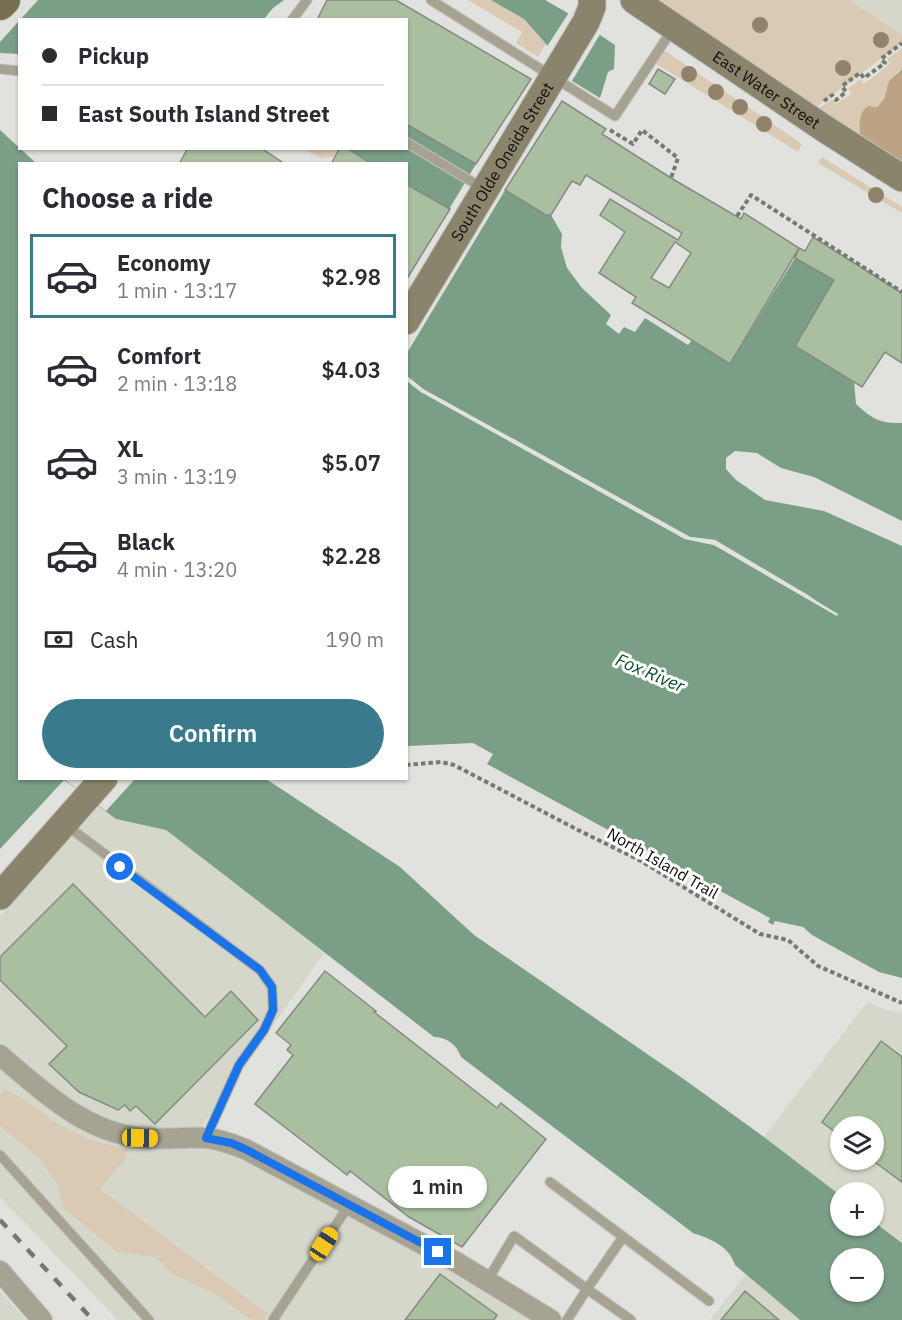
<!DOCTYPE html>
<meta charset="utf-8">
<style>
body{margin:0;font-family:"IBM Plex Sans",sans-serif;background:#f7f7f7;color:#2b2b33;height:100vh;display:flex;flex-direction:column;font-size:22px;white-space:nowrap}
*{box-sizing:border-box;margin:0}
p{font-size:20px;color:#7c7c81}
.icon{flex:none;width:33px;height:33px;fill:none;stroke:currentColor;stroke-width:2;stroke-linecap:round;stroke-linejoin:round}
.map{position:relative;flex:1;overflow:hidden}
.panel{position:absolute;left:18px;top:162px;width:390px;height:618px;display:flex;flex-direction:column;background:#fff;border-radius:0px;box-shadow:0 2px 4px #0004}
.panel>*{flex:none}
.guide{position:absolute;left:18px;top:18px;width:390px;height:132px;border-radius:0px;box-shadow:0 2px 4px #0004;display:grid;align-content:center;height:132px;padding:0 24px;background:#fff}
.buttons{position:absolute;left:830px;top:1116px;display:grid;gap:12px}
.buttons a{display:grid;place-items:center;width:54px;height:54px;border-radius:50%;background:#fff;box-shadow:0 2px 4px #0004;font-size:30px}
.end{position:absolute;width:27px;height:27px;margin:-14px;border:8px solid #1a73e8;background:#fff;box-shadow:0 0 0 3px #fff}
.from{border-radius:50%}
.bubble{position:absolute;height:42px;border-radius:21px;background:#fff;box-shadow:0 2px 4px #0004;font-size:20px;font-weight:600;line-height:42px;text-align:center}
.car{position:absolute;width:18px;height:36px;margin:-18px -9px;border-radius:8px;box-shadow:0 0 4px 2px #0007;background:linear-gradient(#f5c518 24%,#345 0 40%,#f5c518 0 76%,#345 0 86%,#f5c518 0)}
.guide b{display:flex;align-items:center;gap:21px;height:57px;font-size:22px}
.guide b+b{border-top:2px solid #e1e1e2}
.guide i{width:15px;height:15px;background:#2b2b33}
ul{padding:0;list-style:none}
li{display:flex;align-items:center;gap:18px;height:84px;margin:0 12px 9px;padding:0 12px;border:3px solid transparent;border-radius:0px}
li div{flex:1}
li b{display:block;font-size:22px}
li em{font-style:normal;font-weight:600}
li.active{border-color:#397b8d}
li>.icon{width:54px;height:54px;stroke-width:1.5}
h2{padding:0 24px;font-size:27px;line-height:72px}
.pay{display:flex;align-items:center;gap:15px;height:66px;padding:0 24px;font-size:22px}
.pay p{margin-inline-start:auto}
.action{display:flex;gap:12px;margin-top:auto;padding:12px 24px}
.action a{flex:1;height:69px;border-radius:36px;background:#397b8d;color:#fff;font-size:24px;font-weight:600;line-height:69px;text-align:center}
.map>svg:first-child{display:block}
.built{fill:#d4d7ca;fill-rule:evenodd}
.green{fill:#dac9b3}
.forest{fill:#bba384}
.water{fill:#7b9e87;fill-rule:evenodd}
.pier{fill:#e1e2dd}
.building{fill:#a9bf9f;stroke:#868a85;stroke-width:1.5;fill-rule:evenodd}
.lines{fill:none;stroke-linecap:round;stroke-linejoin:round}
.lane-casing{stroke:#bfc0bb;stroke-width:11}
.street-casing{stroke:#bfc0bb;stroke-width:22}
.secondary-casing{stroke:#bfc0bb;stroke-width:29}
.primary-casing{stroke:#bfc0bb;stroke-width:34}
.path{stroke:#787975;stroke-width:4;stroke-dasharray:4.5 3;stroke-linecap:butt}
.lane{stroke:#a7a393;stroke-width:9}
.street{stroke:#a7a393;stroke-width:20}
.secondary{stroke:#8a846c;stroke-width:27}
.primary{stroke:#766e51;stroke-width:32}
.rail{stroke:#767673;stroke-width:4.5;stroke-dasharray:10 10;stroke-linecap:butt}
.tree{fill:#91836b}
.route{stroke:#1a73e8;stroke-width:8}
.labels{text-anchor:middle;stroke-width:6;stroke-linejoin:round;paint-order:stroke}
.street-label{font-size:16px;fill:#0d0d0b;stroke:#fffffe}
.water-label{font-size:18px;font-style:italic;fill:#0d4c2c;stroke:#fffffe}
</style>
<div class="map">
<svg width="902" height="1320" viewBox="0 0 902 1320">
<rect width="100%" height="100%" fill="#e1e2dd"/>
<path class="built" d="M849,0H902V35L899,34Z
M99,806L116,819L166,830L324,953L203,1125L200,1149L219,1151L240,1159L437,1264L530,1320H118L0,1197V916Z
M867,1002L886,1010L902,1013V1242L873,1220V1192H840V1195L764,1137ZM840,1126H873V1160H840Z
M746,1274L800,1320H710Z
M0,1291L24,1318L26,1320H0Z"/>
<path class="green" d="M468,0H491L504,7L524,19L546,44L538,57L516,43L522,32Z
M660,0H849L902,35V43L816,107Z
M902,48V69L897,72L886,90L884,99L859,125L860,134L818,109L832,100L836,104L851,94L848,88L861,79L864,84L890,64L887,59Z
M664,50L802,144L798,152L655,63Z
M304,149H340L335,157L320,158Z
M822,157L902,207V213L818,163Z
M4,1089L28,1102L59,1125L90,1140L128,1150L126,1158L100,1189L268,1314L263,1320H251L215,1294L172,1274L156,1257L117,1252L63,1208L58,1185L38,1157L0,1126V1094Z"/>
<path class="forest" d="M902,69V162L860,134C859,124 859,112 868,106L877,107L884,99L889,81Z"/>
<path class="water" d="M0,0H284L273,8L264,19L20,20L19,54L0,53Z
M491,0H545L566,12L615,45L614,69L608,72L600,98L572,81L555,54L524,19Z
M407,124L476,164L505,190L551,215L562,234L561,247L567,268L582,288L611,315L606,324L619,334L624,327L635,332L645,318L688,345L692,340L730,364L795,258L834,280L795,346L854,381L856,404C871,418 880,424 902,423V521L814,477L781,468L757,453L735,451L726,458V469L736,480L765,500L824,511L902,546V978L879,972L812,935L803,927L775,921L773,925L768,922L770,918L487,764L493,754L473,743L407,746V381L421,392L685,539L714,545L837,616L808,595L715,540L690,537L423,389L407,376V280L449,209L407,184L406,164L372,163L347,149L406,148Z
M0,130L36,163L20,164V778L266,779L400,867L474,935L685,1080L764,1137L840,1195V1226H873V1221L902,1243V1320H800L735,1265C729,1246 711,1239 693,1233L461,1057C457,1045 447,1037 434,1037L166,830L116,819L64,780L0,849ZM840,1258H873V1292H840Z"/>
<path class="pier" d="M0,0H38L0,42Z
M570,11L602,31L572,81L566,76L546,48Z
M476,164L492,174L507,187L407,353V280Z
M407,376L423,389L690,537L715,540L838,614L837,616L714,545L685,539L421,392L407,381Z
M69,778L135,779L106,811L66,781Z"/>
<path class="building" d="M327,0H396L531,79L476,164L406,124V20H317Z
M658,69L675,79L665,94L649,84Z
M562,101L606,129L602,134L671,178L741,219L744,213L799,248L730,364L632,303L636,297L599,273L625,232L600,215L610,199L678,240L682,233L586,175L580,185L572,181L551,215H546L505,190ZM675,242L691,253L669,288L651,278Z
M188,148H261L285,164H179Z
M340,148H347L372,164H331Z
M406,184L450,209L406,280Z
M813,237L902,293V363L885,352L862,387L795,346L834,280L795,258L799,248L805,251Z
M73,884L205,1017L231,991L258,1020L155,1124L136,1106L130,1111L125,1105L118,1110L79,1092L49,1064L67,1046L0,980V957Z
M325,971L376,1011L374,1012L497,1108L501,1103L546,1139L462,1247L409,1217L350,1171L347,1175L255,1104L293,1055L287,1050L291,1045L276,1033Z
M881,1041L902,1057V1182L872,1160L873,1126H840V1136L822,1122Z
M440,1274L497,1315L494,1320H405Z
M745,1291L779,1320H721Z"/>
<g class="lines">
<g class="lane-casing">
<path id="lane" d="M431,0L615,116L672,30
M292,20L307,0
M0,69L20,71
M406,142L484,189
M66,825L260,970L272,987L273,1010L264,1030L239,1065L206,1138
M0,1155L149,1320
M550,1182L709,1301
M623,1237L587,1289L631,1320
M487,1281L514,1236L587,1289L567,1320
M273,1320L349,1205"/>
</g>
<g class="street-casing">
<path id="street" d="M0,1055C42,1091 83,1131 141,1138C162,1140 184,1137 205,1138C219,1139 232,1144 245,1149L456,1262L551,1320
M0,1271L42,1320"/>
</g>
<g class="secondary-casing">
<g id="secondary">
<path id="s1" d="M634,0L825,129L902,178"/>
<path id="s2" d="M406,321L586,22L592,7V0"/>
<path d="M0,896L104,778"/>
</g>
</g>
<g class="primary-casing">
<path id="primary" d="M0,4L4,0"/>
</g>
<path class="path" d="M824,101L832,95L836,100L846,92L842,86L860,73L864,78L885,63L881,59L902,43
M610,130L633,144L642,130L678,158L671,178
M737,216L751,195L902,292
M406,765L441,762L454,765L578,830L641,861L760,934L788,940L818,966L902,1003"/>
<use href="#lane" class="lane"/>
<use href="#street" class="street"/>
<use href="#secondary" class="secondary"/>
<use href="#primary" class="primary"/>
<path class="rail" d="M0,1220L93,1320"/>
</g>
<g class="tree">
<circle cx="760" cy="25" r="8"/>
<circle cx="881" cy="40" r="8"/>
<circle cx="843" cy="68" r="8"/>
<circle cx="689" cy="74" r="8"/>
<circle cx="716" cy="92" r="8"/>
<circle cx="740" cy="107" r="8"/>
<circle cx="764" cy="124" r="8"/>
<circle cx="876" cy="195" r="8"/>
</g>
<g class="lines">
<path class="route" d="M120,867L260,970L272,987L273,1010L264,1030L239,1065L206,1138L231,1143L245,1149L438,1252"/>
</g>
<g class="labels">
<g class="street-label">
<text dy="6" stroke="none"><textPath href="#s1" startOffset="160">East Water Street</textPath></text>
<text dy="6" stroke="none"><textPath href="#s2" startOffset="186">South Olde Oneida Street</textPath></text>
<text transform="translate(663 863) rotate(30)" y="6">North Island Trail</text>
</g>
<g class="water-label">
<text transform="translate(650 673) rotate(23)" y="6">Fox River</text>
</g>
</g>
</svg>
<div class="buttons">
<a><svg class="icon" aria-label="layers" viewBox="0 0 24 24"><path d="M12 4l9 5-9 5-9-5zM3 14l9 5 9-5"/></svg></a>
<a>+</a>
<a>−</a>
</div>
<i class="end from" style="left:120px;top:867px"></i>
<i class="end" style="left:438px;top:1252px"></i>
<div class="bubble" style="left:388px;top:1166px;width:99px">1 min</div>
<i class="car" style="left:140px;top:1138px;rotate:91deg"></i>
<i class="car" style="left:324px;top:1244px;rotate:33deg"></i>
<div class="guide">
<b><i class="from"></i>Pickup</b>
<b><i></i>East South Island Street</b>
</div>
<section class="panel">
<h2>Choose a ride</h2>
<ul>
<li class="active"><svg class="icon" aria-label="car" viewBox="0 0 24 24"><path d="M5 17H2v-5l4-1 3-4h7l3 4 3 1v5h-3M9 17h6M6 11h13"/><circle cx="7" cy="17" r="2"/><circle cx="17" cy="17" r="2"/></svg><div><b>Economy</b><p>1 min · 13:17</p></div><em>$2.98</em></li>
<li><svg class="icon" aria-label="car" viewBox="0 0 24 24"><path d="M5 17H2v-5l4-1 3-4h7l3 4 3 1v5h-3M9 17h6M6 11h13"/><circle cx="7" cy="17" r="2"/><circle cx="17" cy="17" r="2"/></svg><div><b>Comfort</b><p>2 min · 13:18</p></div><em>$4.03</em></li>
<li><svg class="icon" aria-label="car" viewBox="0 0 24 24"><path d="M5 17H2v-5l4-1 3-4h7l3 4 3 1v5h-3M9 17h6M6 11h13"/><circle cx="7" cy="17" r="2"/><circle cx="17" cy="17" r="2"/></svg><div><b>XL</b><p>3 min · 13:19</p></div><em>$5.07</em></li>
<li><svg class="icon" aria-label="car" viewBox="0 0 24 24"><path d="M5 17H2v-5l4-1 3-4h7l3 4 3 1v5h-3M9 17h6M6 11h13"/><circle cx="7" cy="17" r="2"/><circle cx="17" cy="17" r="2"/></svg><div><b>Black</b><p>4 min · 13:20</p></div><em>$2.28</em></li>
</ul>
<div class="pay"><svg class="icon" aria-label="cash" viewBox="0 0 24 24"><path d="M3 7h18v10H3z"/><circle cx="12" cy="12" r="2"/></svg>Cash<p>190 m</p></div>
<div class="action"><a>Confirm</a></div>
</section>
</div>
